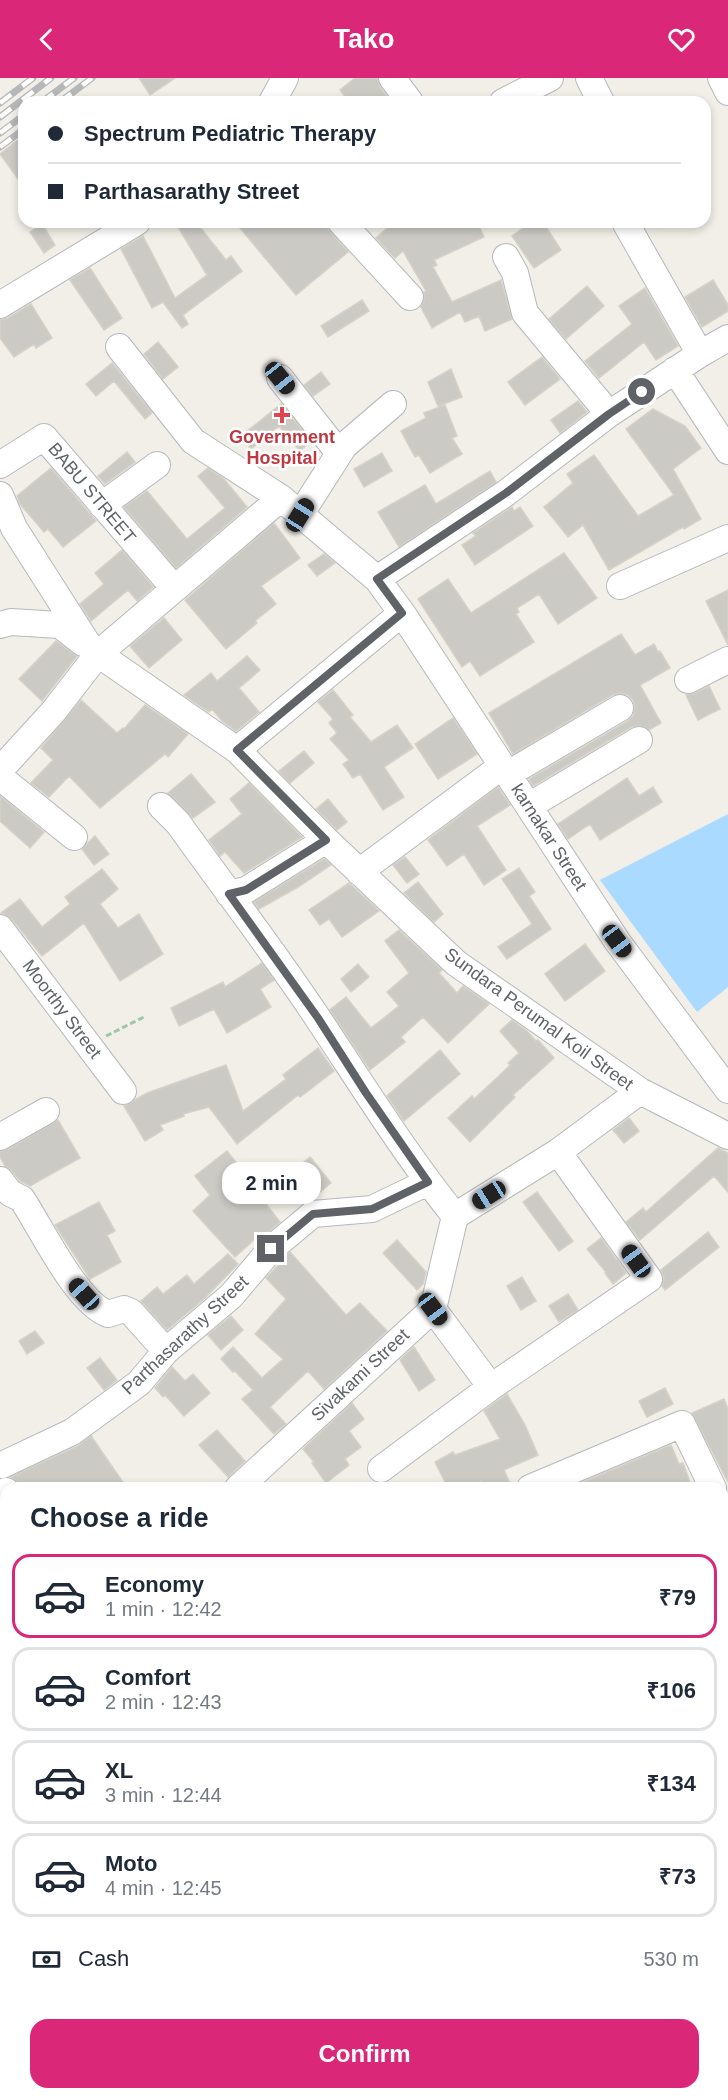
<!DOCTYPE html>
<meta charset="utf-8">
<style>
body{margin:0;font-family:Helvetica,sans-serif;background:#f6f6f7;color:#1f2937;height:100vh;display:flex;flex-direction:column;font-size:22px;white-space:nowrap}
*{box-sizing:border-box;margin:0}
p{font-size:20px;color:#747a83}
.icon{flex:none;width:33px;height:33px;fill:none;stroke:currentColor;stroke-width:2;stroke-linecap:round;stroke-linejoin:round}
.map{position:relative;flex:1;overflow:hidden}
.panel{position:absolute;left:0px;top:1404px;width:729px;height:618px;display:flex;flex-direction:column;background:#fff;border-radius:18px 18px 0 0;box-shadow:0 3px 9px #0003}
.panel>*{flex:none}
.top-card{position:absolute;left:18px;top:18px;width:693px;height:132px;border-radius:18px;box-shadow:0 3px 9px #0003;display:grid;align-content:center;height:132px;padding:0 30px;background:#fff}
.end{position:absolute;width:27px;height:27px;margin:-14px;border:8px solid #5f6368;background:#fff;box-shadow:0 0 0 3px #fff}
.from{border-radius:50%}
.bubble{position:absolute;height:42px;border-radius:18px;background:#fff;box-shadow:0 3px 9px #0003;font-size:20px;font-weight:600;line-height:42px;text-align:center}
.car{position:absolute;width:18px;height:36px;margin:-18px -9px;border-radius:8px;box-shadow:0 0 4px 2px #0007;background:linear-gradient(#222 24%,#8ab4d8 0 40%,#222 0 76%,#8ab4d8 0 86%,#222 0)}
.top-card b{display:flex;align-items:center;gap:21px;height:57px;font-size:22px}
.top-card b+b{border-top:2px solid #e0e1e3}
.top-card i{width:15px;height:15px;background:#1f2937}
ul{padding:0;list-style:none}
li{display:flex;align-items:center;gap:18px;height:84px;margin:0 12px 9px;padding:0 18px;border:3px solid #e0e1e3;border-radius:18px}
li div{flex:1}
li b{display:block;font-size:22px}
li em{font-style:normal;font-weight:600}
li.on{border-color:#db2777}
li>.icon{width:54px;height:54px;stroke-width:1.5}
h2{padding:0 30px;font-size:27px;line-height:72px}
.pay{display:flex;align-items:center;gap:15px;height:66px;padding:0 30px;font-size:22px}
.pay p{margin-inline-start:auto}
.primary-button{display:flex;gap:12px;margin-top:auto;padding:12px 30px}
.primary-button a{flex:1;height:69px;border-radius:18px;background:#db2777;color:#fff;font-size:24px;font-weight:600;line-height:69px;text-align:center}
header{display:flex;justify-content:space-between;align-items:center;height:78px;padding:0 30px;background:#db2777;color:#fff;font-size:27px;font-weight:600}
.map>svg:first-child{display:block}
.water{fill:#aadaff}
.building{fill:#cccac5;stroke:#d6d1c6;stroke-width:1.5}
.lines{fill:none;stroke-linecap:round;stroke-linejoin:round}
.minor-casing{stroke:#b5b8bc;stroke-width:28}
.major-casing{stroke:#f2c960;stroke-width:34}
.path{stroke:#9cc7a9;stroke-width:3;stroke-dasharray:6 3;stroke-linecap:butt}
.minor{stroke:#fff;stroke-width:26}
.major{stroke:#fff2af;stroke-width:32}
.rail-casing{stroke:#b6b7b8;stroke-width:7}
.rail{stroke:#fff;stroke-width:4.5;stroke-dasharray:14;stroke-linecap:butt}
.route{stroke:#5f6368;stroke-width:8}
.health-dot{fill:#e0444e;stroke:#fff;stroke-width:2}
.labels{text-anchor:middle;stroke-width:5;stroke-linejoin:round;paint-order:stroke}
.health-label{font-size:18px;font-weight:bold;fill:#be3a42;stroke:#fff}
.street-label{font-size:18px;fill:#5f6368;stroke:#fff}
</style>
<header><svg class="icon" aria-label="back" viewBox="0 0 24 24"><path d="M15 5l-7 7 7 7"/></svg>Tako<svg class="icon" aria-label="heart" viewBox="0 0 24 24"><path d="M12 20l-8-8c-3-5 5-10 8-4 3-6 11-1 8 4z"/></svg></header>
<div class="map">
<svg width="728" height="2022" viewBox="0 0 728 2022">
<rect width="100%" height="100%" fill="#f1efe8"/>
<path class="water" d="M728,736V909L697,934L600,802Z"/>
<path class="building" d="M139,0H175L150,17Z
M355,0H377L380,9L391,24H349L340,12Z
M24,57V109L0,76Z
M175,144H196L226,182L231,178L242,193L183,237L188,246L182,250L163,224L152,230L121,171L143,158L175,220L207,197Z
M235,144H322L348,174L296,217Z
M394,144H477L484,159L434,182L437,187L433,189L452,224L501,202L512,241L485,253L479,238L465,244L460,234L432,250L421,229L424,223V214L426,213L403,173L395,180L376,160Z
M532,144H543L561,172L534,190L512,158Z
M42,146L55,167L44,175L30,154Z
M90,190L122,240L104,252L70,202Z
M713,202L728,227V233L702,249L685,219Z
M587,208L604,228L566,261L549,241Z
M645,210L678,268L656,282L644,264L599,300L585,283L632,246L619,228Z
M362,222L369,233L328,259L321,248Z
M31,226L52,260L36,270L34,266L14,279L0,260V242L8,240Z
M158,264L178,289L163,301L144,276Z
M542,279L560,301L525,327L508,304Z
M112,285L152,335L145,341L114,303L96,318L86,306Z
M451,291L462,319L438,328L428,304Z
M321,294L330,306L313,318L304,307Z
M578,323L587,334L560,355L551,342Z
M281,326L311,363L300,373L279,348L251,371L241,358Z
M445,327L457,358L452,360L462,376L430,395L419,377L415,379L401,353L426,340L424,335Z
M653,331L685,348L701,370L673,391L701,441L684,451L683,449L609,492L583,447L568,459L544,429L573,405L567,396L594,377L638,438L674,417L626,351Z
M127,374L135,384L105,406L98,398Z
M382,375L392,393L364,409L354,391Z
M51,390L96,443L63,469L48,451L44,454L20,426L17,418Z
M208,390L224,401L247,429L176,490L124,429L147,413L187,461L225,430L198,398Z
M490,393L496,404L399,469L378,434L425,407L436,426Z
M512,429L514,433L520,429L533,448L475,487L462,467L476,458L473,455Z
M274,445L300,480L261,508L276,526L255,543L257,545L226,571L185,522Z
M122,472L153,509L137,523L128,512L91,543L80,526L104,506L95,495Z
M564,475L597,520L558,546L539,516L517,530L519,534L516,536L534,564L480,598L470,583L462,589L418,521L448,501L471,535Z
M324,476L335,485L317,498L308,487Z
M728,512V567L706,523Z
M164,540L182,562L149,590L130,568Z
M621,556L635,577L654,566L658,574L660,573L670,590L640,607L661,645L649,652L639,647L631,649L533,708L529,701L628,643L633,638L635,630L633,622L628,617L620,615L612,617L513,676L489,635Z
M56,563L77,578L42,623L19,601Z
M247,578L260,592L239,610L259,634L236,653L222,643L212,631L209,634L184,617L211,595L217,603Z
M709,608L720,631L698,642L686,617L695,615Z
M333,612L353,637L350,639L371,664L397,647L413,670L384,689L404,719L383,732L360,696L353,700L343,686L349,682L330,661L337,655L329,645L333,641L318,624Z
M81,622L117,655L123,650L124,651L145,627L188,656L168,679L165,676L100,730L69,698L49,719L31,705L53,682L41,670Z
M453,640L477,676L438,701L415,666Z
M304,673L314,685L290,705L279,693Z
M191,696L215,724L193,740L168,715Z
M627,700L639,718L653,709L662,724L600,762L590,746L568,761L558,746Z
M249,705L302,759L244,795L225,774L220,778L209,762L242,736L230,721Z
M498,709L510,727L477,748L506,792L484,807L464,776L447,788L428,762Z
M0,718L44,754L30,770L0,743Z
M328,721L347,744L337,752L316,731Z
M95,758L109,776L94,787L82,771Z
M405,779L419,796L407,805L393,787Z
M324,781L331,787L298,809L259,831L254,824Z
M519,790L535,814L529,818L551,851L507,881L498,869L532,846L502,801Z
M102,791L118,811L100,826L118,850L139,836L163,876L120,903L84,845L42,878L12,841L1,835L20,821L42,849L70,826L65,819Z
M418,804L443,836L434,844L404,815Z
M349,805L379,833L342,859L329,841L320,847L309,832Z
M399,852L442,892L439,895L457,915L463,908L489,926L448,965L423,939L401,959L405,964L370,992L330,932L346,919L371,950L399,928L387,914L409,895L385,863Z
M585,866L605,893L565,923L545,896Z
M262,885L274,902L260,911L271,929L227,955L214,931L179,948L171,930L223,904L225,909Z
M358,886L369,899L351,914L341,901Z
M512,942L527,953L536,963L538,962L554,980L513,1017L515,1019L470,1064L448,1040L472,1018L474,1021L502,995L510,987L508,985L519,975L500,953Z
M318,970L334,993L300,1019L298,1017L237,1066L209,1029L183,1036L184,1038L160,1047L163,1052L145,1063L124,1028L147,1015L226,987L243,1033L286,1001L283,997Z
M440,972L460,996L404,1043L387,1018Z
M629,1040L639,1053L624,1065L613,1052Z
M58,1042L80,1080L30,1108L20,1103L12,1093L5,1088L0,1079V1074L7,1072Z
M718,1070L728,1075V1114L714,1098L640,1162L626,1144L643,1130L646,1134Z
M227,1073L247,1098L245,1099L280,1144L259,1162L257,1159L235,1179L193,1133L210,1117L195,1098Z
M310,1079L331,1105L320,1114L299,1088Z
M537,1114L573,1163L559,1173L523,1124Z
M99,1124L115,1153L107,1157L121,1184L90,1201L55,1147Z
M708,1154L719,1169L665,1212L662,1208L664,1199L661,1192Z
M601,1160L626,1195L613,1206L605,1195L606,1194L587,1171Z
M397,1162L426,1194L423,1206L417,1212L383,1175Z
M290,1174L346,1237L360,1225L387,1253L324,1311L308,1293L270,1329L286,1346L274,1356L242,1321L253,1312L235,1293L233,1294L221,1281L233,1269L262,1300L283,1281L255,1256L286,1221L266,1200Z
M228,1176L238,1186L205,1220L167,1252L141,1223L157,1209L163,1216L187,1197L194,1206Z
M522,1199L536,1223L521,1232L507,1208Z
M568,1216L578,1232L559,1244L549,1228Z
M231,1238L243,1252L221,1272L208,1257Z
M35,1253L44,1265L27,1276L19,1263Z
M414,1269L435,1302L419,1313L400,1282Z
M100,1280L117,1302L104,1312L87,1290Z
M172,1289L185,1303L193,1296L210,1315L184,1338L165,1317L163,1319L155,1310Z
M665,1310L673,1326L647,1339L639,1323Z
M507,1316L525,1347L538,1377L504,1392L512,1410H484L481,1403L467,1410H448L435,1384L453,1374L455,1377L500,1361L484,1333Z
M724,1321L728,1331V1404L692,1335Z
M352,1325L364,1341L349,1353L361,1369L345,1381L349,1387L326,1405L312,1385L314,1384L303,1371Z
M217,1352L245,1383L228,1399L199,1367Z
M91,1358L127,1410H20L19,1406L11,1399L78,1368Z
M671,1367L679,1386L683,1385L692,1410H569Z"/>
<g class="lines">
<g class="minor-casing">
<path id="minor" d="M392,0L410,24
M589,0L601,24
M721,0L728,14
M272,24L285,0
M503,24L550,0
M341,144L410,219
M625,144L700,276
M506,179L515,195L525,235L609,336
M0,227L137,144
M119,269L193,363L281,420
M675,292L728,373
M280,300L339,375
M0,387L44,359L174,510
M0,417L14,450L91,571L237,672L326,762L456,885L640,1013L728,1058
M102,427L157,387
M300,437L344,368L393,326
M377,501L506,415L609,336L700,276L728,260
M620,508L728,460
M0,547L11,544L60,547L83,565
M688,602L728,582
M237,672L402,535
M0,692L53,634L98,576L281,420L377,501L402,535L617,863L728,1012
M508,696L620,630
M0,699L74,759
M161,728L178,745C225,811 275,875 319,942C363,1008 405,1076 455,1138
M529,728L639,662
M359,794L502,688
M229,816L246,812L326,762
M0,850L123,1013
M0,1059L46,1033
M0,1102L10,1115L22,1121C41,1150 77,1225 108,1236L124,1231L131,1234L166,1273
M433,1231L491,1309L649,1201L558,1074
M2,1387L72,1354L139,1305L166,1273L231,1218L271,1171L313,1136L372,1131L428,1104
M381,1391L491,1309
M238,1410L433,1231L455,1138L558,1074L640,1013
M530,1410L682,1346L713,1410
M0,1416L6,1413
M723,1431L728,1441
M723,1568L728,1566
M0,1591L6,1589
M723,1671L728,1669
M723,1834L728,1845
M723,2012L728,2022
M405,2016L408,2022
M513,2016L517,2022"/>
</g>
<g class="major-casing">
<path id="major" d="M723,1860L728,1858
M55,2016L72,2018L86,2016
M175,2016L333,2020L344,2016
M0,2020L41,2016"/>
</g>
<path class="path" d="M106,958L146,938"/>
<use href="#minor" class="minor"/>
<use href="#major" class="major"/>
<g class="rail-casing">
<path id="rail" d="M42,24L74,0
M60,24L92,0
M0,25L33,0
M0,39L51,0
M0,55L24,37
M0,69L24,51"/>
</g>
<use href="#rail" class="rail"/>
</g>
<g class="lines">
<path class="route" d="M271,1171L313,1136L372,1131L428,1104L366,1015L318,940L229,816L246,812L326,762L237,672L402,535L377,501L506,415L609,336L642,314"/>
</g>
<path class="health-dot" d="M279 328h6v6h6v6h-6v6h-6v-6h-6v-6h6z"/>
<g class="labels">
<g class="health-label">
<text x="282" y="365">Government<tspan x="282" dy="21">Hospital</tspan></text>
</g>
<g class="street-label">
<text transform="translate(92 415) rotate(50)" y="6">BABU STREET</text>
<text transform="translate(549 759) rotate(57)" y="6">karnakar Street</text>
<text transform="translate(62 931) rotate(53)" y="6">Moorthy Street</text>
<text transform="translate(539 941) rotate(36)" y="6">Sundara Perumal Koil Street</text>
<text transform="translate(185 1257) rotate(-43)" y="6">Parthasarathy Street</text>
<text transform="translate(360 1297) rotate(-43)" y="6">Sivakami Street</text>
</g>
</g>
</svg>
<i class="end from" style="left:642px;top:314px"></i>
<i class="end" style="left:271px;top:1171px"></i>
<div class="bubble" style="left:222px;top:1084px;width:99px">2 min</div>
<i class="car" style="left:280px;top:300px;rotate:141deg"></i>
<i class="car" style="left:300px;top:437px;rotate:32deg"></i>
<i class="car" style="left:617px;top:863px;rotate:143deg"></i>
<i class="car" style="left:489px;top:1117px;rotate:238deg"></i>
<i class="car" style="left:636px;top:1183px;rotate:324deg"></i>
<i class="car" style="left:84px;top:1216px;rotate:318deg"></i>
<i class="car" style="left:433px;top:1231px;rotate:143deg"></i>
<div class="top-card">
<b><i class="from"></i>Spectrum Pediatric Therapy</b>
<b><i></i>Parthasarathy Street</b>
</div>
<section class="panel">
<h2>Choose a ride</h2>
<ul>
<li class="on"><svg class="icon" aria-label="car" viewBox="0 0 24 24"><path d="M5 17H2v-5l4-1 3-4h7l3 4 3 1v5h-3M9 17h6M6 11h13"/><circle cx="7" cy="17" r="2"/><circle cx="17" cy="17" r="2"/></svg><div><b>Economy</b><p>1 min · 12:42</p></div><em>₹79</em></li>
<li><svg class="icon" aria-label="car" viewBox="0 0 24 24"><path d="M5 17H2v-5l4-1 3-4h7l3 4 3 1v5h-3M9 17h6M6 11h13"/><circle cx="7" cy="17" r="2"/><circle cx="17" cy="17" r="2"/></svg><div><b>Comfort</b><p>2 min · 12:43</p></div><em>₹106</em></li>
<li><svg class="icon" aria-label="car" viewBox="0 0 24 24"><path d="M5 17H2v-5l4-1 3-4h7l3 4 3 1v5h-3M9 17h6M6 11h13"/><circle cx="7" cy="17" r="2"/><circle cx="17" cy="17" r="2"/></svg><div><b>XL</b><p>3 min · 12:44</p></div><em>₹134</em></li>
<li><svg class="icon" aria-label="car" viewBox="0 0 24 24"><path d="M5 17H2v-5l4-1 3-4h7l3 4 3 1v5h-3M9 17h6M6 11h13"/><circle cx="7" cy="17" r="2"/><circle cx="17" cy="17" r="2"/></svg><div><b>Moto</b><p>4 min · 12:45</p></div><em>₹73</em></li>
</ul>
<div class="pay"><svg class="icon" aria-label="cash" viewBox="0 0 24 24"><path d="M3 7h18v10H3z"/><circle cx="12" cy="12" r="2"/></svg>Cash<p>530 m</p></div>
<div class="primary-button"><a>Confirm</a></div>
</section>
</div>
